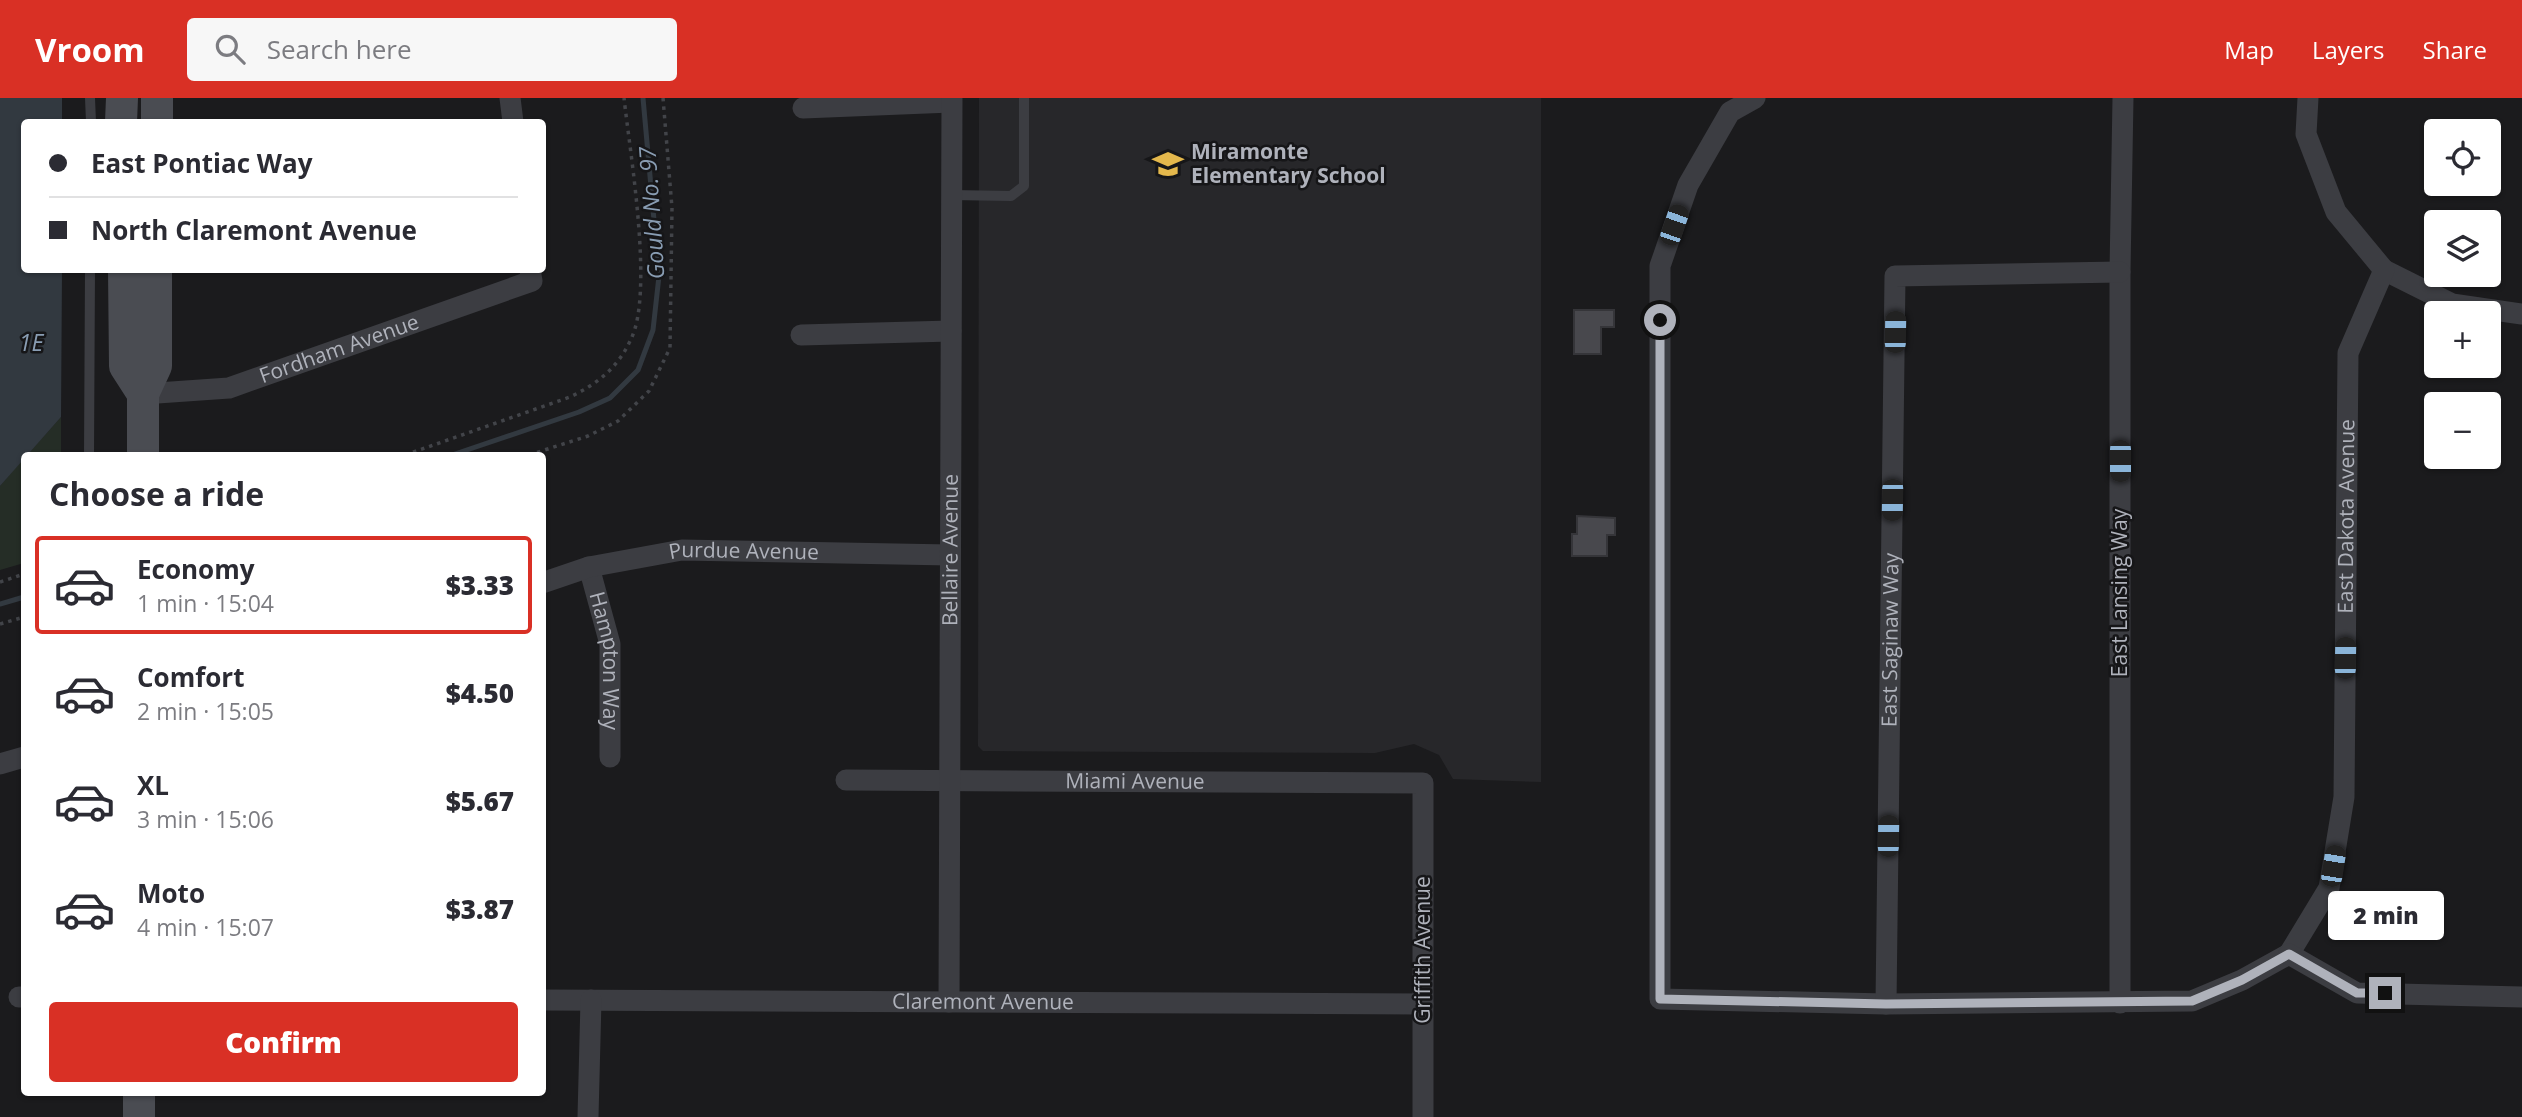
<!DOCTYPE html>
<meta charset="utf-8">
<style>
body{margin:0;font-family:"Open Sans",sans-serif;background:#f7f7f7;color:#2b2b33;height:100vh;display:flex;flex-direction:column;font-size:26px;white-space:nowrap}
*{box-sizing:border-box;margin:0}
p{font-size:23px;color:#7c7c81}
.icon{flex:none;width:38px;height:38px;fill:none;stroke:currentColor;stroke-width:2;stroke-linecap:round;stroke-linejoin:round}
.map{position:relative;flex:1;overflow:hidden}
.details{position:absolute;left:21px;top:354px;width:525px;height:644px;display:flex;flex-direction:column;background:#fff;border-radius:7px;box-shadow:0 2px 5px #0004}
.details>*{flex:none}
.banner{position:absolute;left:21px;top:21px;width:525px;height:154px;border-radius:7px;box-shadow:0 2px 5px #0004;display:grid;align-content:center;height:154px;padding:0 28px;background:#fff}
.fabs{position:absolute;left:2424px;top:21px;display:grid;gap:14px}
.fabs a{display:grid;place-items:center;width:77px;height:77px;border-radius:7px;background:#fff;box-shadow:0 2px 5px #0004;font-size:35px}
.end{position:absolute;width:32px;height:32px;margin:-16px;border:9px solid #afb2bb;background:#111;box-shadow:0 0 0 4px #111}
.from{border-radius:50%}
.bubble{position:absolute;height:49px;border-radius:7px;background:#fff;box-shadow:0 2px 5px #0004;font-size:23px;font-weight:800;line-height:49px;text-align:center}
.car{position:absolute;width:21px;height:42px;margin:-21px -10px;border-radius:9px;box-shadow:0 0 5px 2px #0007;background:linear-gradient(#222 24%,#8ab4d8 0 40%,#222 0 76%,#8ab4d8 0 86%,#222 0)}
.banner b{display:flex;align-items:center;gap:24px;height:66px;font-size:26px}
.banner b+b{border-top:2px solid #e1e1e2}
.banner i{width:18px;height:18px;background:#2b2b33}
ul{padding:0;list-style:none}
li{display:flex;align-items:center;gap:21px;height:98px;margin:0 14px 10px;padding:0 14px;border:4px solid transparent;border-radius:7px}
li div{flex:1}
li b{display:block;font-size:26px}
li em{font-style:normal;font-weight:800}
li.selected{border-color:#d93025}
li>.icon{width:63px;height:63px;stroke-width:1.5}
h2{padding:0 28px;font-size:32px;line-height:84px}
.cta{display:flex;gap:14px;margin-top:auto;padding:14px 28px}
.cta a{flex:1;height:80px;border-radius:7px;background:#d93025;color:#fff;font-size:28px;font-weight:800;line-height:80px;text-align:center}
header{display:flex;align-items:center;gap:42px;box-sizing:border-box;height:98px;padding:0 35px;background:#d93025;color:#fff}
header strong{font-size:33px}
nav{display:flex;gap:38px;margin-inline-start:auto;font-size:24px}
.search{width:490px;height:63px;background:#f7f7f7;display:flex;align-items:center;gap:18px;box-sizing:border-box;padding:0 24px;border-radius:7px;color:#7c7c81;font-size:26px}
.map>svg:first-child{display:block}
.built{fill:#27272a}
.green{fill:#252d26}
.water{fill:#323940}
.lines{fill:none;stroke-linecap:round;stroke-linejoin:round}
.stream{stroke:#323940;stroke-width:5}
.building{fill:#48484d;stroke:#353539;stroke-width:2}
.path{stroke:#424449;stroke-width:3.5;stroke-dasharray:3.5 5;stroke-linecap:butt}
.service{stroke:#3c3d42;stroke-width:10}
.minor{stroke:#3c3d42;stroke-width:21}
.secondary{stroke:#4a4c52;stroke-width:32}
.route{stroke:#afb2bb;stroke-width:9}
.labels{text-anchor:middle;stroke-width:5;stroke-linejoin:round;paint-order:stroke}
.poi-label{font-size:21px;font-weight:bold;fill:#afb2bb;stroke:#161618;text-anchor:start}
.street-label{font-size:21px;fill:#afb2bb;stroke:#161618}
.water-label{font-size:23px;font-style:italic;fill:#899db3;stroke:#161618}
</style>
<header>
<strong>Vroom</strong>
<div class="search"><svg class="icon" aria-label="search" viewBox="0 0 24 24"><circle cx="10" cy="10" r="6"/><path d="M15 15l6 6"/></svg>Search here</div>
<nav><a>Map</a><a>Layers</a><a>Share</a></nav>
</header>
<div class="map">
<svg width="2522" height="1019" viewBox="0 0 2522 1019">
<rect width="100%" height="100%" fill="#1b1b1d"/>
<path class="built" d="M979,0H1541V684L1453,681L1439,657L1414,646L1375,655L983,653L978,648Z"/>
<path class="green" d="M61,319V357H27Z
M24,360V465L0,472V388Z"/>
<path class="water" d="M0,0H62V24H24V172H62L61,319L0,388Z"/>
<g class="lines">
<path class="stream" d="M452,357L579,314L610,300L638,272L653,232L659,178L643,0
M0,506L24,499"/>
</g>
<path class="building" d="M1574,212H1614V229H1601V256H1574Z
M1577,418L1615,420V437H1607V458H1572V436H1577Z"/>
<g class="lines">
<path class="path" d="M405,357L570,299C597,286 618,270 631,241C654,195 630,55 624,0
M529,357L588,338L618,323L649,293L670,250L672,110L663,0
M0,484L24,476
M0,526L24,519"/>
<path class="service" d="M90,0L91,24
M951,97L1011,98L1024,88V0
M89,357L90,172"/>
<g class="minor">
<path d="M510,0L513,24"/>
<path d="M1755,0L1730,14L1688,87L1660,168V901L1886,906L2192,903L2242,882L2289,856"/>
<path d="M803,10L951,4"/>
<path d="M2384,172L2452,206L2522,216"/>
<path d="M801,237L951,233"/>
<path id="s1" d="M143,296L229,290L532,183L530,172"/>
<path id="s2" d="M589,469L610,546V659"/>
<path id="s3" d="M542,485L589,469L682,452L950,457"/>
<path d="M0,666L24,659"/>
<path id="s4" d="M846,682L1423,685V1019"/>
<path id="s5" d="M2289,856L2329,790L2344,699L2348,255L2384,172L2336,114L2306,36L2308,0"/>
<path d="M2289,856L2357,895L2522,899"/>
<path d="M19,899H24"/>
<path id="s6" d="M542,902L1423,906"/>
<path id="s7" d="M949,904L952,0"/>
<path d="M2120,905V174L2123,0"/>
<path id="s8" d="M1886,906L1895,178L2120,174"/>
<path d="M588,1019L591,902"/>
</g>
<path class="secondary" d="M157,0V24
M121,24L122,0
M124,172L125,268L143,296
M143,357V296L156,268V172
M139,1019V994"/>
</g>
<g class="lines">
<path class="route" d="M1660,222V901L1886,906L2192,903L2242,882L2289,856L2357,895H2385"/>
</g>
<defs>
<g id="school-bare" transform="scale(2.415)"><path d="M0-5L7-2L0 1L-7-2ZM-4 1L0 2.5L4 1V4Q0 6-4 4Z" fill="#e4b84c" stroke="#161618" stroke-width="2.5" paint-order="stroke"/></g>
</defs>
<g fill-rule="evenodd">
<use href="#school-bare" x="1168" y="66"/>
</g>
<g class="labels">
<g class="poi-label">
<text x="1191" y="61">Miramonte<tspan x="1191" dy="24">Elementary School</tspan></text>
</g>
<g class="street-label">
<text dy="7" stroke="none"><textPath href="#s1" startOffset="203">Fordham Avenue</textPath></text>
<text dy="7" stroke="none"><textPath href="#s5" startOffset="450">East Dakota Avenue</textPath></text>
<text dy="7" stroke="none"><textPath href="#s7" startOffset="452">Bellaire Avenue</textPath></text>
<text dy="7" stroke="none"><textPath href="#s3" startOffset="206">Purdue Avenue</textPath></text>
<text transform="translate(2120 495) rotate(-90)" y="7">East Lansing Way</text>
<text dy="7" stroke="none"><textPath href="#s8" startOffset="364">East Saginaw Way</textPath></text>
<text dy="7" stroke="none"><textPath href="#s2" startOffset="96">Hampton Way</textPath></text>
<text dy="7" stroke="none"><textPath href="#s4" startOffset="289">Miami Avenue</textPath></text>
<text transform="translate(1423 852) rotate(-90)" y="7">Griffith Avenue</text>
<text dy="7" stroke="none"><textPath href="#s6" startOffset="441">Claremont Avenue</textPath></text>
</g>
<g class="water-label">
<text transform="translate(652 115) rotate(-94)" y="8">Gould No. 97</text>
<text x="31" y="253">1E</text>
</g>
</g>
</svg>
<div class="fabs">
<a><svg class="icon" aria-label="locate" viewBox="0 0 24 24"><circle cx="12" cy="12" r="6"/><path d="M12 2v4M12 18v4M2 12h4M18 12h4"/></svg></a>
<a><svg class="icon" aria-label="layers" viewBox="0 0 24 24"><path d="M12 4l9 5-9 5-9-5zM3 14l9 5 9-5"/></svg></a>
<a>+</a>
<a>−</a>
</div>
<i class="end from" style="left:1660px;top:222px"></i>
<i class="end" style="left:2385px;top:895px"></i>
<div class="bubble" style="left:2328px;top:793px;width:116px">2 min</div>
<i class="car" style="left:1674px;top:127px;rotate:19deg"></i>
<i class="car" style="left:1895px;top:234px;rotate:1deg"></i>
<i class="car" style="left:2120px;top:363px;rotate:180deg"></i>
<i class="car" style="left:1892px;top:402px;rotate:181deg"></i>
<i class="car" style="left:2345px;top:560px;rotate:1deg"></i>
<i class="car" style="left:1888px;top:738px;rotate:1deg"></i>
<i class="car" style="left:2333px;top:768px;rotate:9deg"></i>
<div class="banner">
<b><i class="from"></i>East Pontiac Way</b>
<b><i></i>North Claremont Avenue</b>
</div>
<section class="details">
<h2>Choose a ride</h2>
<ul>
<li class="selected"><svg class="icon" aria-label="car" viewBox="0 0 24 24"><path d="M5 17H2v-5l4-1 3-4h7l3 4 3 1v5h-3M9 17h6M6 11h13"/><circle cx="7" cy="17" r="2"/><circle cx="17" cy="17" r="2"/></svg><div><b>Economy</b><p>1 min · 15:04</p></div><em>$3.33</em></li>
<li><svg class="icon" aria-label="car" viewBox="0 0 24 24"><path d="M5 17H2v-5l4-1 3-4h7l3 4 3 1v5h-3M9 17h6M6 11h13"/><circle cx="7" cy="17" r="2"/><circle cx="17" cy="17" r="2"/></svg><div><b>Comfort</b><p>2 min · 15:05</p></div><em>$4.50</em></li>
<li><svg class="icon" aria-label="car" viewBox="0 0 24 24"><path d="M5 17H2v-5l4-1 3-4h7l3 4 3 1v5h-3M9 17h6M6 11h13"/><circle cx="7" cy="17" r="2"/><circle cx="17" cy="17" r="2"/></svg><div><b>XL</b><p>3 min · 15:06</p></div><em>$5.67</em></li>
<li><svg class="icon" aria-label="car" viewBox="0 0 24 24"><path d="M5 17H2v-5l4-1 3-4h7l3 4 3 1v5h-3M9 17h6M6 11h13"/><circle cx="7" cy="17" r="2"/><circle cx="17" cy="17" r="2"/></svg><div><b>Moto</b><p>4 min · 15:07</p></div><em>$3.87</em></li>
</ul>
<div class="cta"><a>Confirm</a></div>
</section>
</div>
